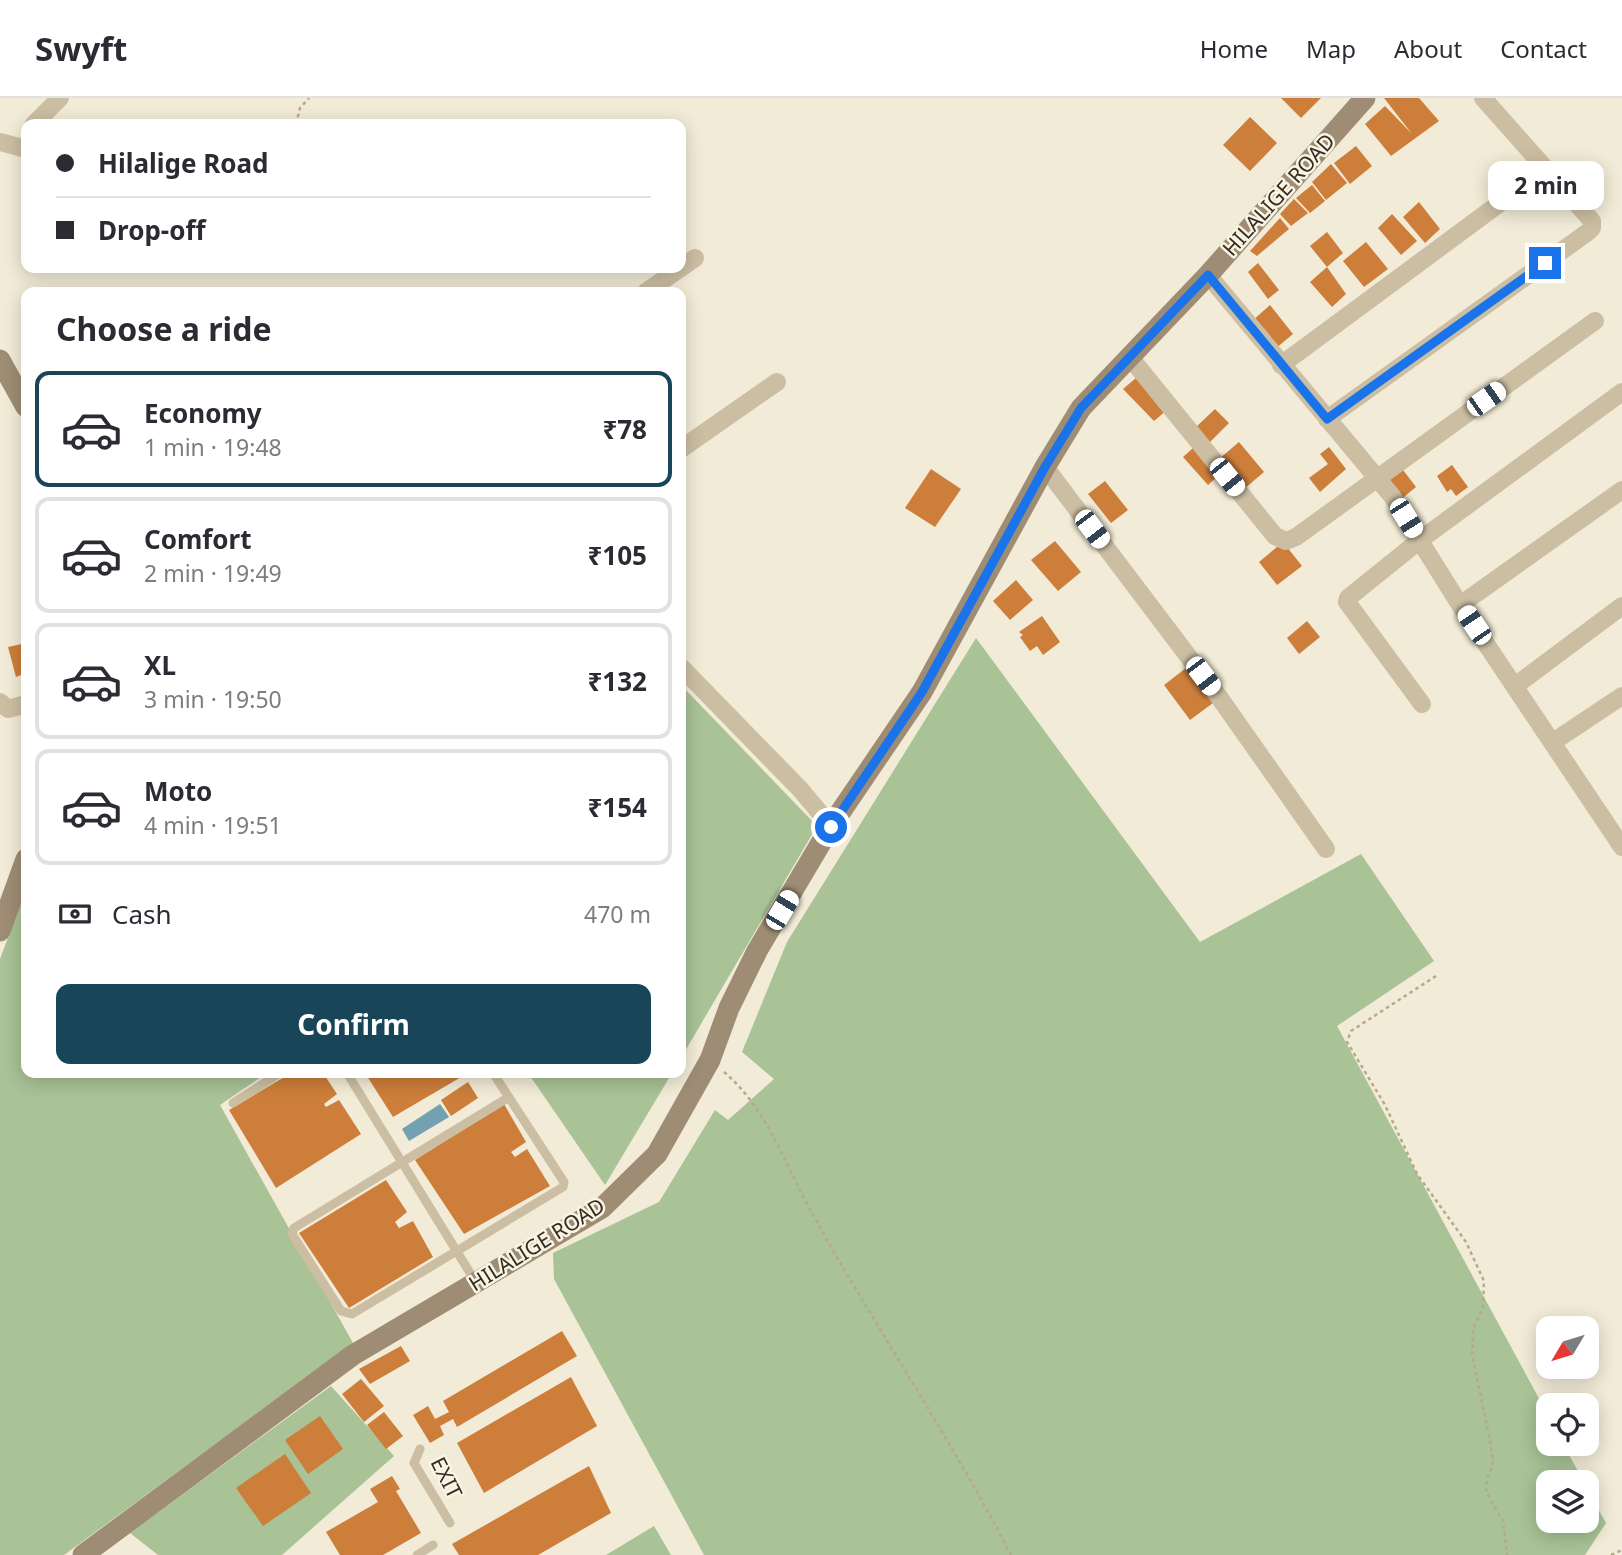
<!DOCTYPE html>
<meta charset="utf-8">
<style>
body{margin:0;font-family:"Noto Sans",sans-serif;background:#f7f7f7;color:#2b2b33;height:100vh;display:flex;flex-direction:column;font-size:26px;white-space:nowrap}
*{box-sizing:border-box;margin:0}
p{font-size:23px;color:#7c7c81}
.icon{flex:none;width:38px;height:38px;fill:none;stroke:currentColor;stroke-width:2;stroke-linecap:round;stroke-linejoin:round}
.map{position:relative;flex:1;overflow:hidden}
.sheet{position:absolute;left:21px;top:189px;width:665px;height:791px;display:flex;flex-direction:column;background:#fff;border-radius:14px;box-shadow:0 4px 18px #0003}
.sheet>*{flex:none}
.top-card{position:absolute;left:21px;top:21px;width:665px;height:154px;border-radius:14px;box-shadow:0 4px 18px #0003;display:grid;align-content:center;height:154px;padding:0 35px;background:#fff}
.needle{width:46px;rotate:232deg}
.tools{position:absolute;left:1536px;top:1218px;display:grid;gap:14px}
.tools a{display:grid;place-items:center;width:63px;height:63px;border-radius:14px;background:#fff;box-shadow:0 4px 18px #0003;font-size:35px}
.end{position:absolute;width:32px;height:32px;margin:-16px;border:9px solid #1a73e8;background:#fff;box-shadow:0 0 0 4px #fff}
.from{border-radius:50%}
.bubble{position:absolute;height:49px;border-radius:14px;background:#fff;box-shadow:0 4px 18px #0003;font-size:23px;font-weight:700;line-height:49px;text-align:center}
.car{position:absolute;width:21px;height:42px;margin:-21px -10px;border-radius:9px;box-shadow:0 0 5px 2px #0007;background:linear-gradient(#fff 24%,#345 0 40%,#fff 0 76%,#345 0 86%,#fff 0)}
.top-card b{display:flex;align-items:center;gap:24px;height:66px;font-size:26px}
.top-card b+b{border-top:2px solid #e1e1e2}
.top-card i{width:18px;height:18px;background:#2b2b33}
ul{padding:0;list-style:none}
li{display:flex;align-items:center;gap:21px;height:116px;margin:0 14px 10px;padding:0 21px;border:4px solid #e1e1e2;border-radius:14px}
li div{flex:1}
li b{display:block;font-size:26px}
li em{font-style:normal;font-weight:700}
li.current{border-color:#184658}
li>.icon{width:63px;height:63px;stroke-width:1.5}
h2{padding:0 35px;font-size:32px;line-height:84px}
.pay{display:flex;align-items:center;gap:18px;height:77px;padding:0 35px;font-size:26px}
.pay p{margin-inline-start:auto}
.action{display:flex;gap:14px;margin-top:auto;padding:14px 35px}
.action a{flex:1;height:80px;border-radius:14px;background:#184658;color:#fff;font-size:28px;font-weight:700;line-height:80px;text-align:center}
header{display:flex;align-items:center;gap:42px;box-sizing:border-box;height:98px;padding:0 35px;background:#fff;border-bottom:2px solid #e1e1e2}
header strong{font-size:33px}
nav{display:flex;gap:38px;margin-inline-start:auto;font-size:24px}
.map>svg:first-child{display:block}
.green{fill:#a9c296}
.water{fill:#74a1b1}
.building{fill:#cd7e3a}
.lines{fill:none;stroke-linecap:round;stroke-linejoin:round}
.path{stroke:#b6a88c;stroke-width:2.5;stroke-dasharray:3.5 3.5;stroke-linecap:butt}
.lane{stroke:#cbbea2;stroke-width:9}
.street{stroke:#cbbea2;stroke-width:18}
.secondary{stroke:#9e8d74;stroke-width:21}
.route{stroke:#1a73e8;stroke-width:9}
.labels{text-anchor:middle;stroke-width:5;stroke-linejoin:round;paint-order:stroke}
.street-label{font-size:21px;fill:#352d25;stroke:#faf4e3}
</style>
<header>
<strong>Swyft</strong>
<nav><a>Home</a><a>Map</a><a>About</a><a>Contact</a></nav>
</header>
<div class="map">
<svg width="1622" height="1457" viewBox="0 0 1622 1457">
<rect width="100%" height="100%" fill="#f2ebd7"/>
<path class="green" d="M976,540L1200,844L1361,756L1434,863L1337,928L1549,1319V1346H1563L1584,1384H1549V1423H1587V1391L1606,1425L1585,1457H704L554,1181L553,1155L659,1104L715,1012L728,1022L774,981L742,954L787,844Z
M681,587L817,728L681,960Z
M26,792V975H267L220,1007L353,1245L64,1457H0V861Z
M528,975H672L605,1087Z
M331,1288L394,1358L282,1457H158L130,1435Z
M654,1428L671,1457H606Z"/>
<path class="water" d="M440,1006L449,1019L409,1043L402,1031Z"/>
<path class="building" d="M1281,0H1321L1301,20Z
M1384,0H1419L1439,23L1391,58L1365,26L1385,8L1412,36Z
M1250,19L1277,45L1250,73L1223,47Z
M1356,48L1372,68L1350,86L1334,65Z
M1331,66L1347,85L1326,102L1312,84Z
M1312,87L1325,103L1310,115L1296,100Z
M1294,101L1308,115L1291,128L1280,116Z
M1419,104L1440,131L1425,145L1403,119Z
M1392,116L1417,143L1401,157L1378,130Z
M1280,120L1289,131L1257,158L1250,153Z
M1327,134L1343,155L1327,169L1310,148Z
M1366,144L1388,171L1364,189L1343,163Z
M1258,165L1279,192L1268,201L1248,174Z
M1327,169L1346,196L1332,209L1310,184Z
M1270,207L1293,236L1275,251L1252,223Z
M1136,280L1167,312L1154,323L1123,291Z
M1215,311L1229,325L1209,345L1195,330Z
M1239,344L1264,374L1244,391L1219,361Z
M1329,349L1346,371L1320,394L1309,380L1328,366L1320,356Z
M1193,350L1218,378L1208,387L1183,359Z
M1452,367L1468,389L1456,398L1451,391L1447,394L1437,378Z
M1400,368L1416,389L1400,402L1384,381Z
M931,371L961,391L935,429L905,410Z
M1105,383L1128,412L1111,425L1088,396Z
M1055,443L1081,474L1058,493L1031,462Z
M1283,444L1302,468L1277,487L1259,464Z
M1016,482L1033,502L1010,522L993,503Z
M1042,518L1060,544L1043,557L1037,548L1030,553L1020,539L1023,537L1019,534Z
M1307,523L1320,539L1299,556L1287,540Z
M26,545V575L16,579L8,549Z
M1186,570L1213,605L1190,622L1164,587Z
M291,975H323L337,996L324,1006L326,1009L339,1002L361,1036L276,1090L229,1012Z
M365,975H468L393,1019Z
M468,984L478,1000L451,1018L441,1002Z
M504,1006L526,1044L511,1054L515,1059L527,1051L550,1088L464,1136L415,1062Z
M386,1082L407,1114L395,1124L399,1130L413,1123L433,1159L349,1210L299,1135Z
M562,1233L577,1258L457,1329L453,1321L440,1328L444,1337L430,1345L413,1317L428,1308L435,1321L449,1314L443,1303Z
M401,1248L410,1263L370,1286L359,1271Z
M571,1279L597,1328L484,1395L457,1345Z
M361,1281L384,1308L364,1324L342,1296Z
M384,1314L403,1338L386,1351L367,1327Z
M320,1318L343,1351L308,1376L285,1342Z
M285,1356L311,1395L263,1428L236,1390Z
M589,1368L611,1415L538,1457H459L452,1446Z
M392,1378L400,1391L396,1393L421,1435L383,1457H340L326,1434L378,1404L370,1391Z"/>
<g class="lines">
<path class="path" d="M296,26L300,10L309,0
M1436,878L1351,933L1347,944L1385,1007L1417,1076L1466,1144L1484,1183L1483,1210L1473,1231L1472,1256L1491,1348L1493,1367L1488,1378L1486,1394L1503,1423L1507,1457
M724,974C767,1010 786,1069 813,1117C877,1232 951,1340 1011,1457
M1611,1457L1622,1452"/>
<path class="lane" d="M347,975L475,1183
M493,975L564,1084L563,1089L352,1216L341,1213L292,1136L294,1130L509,999
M233,1005L280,975
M420,1351L414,1365L450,1425
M417,1457L433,1447"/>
<path class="street" d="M34,26L60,0
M0,44L26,51
M1208,177L1392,398L1460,507L1622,749
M646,194L695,160
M1129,258L1275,438L1286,443L1296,439L1595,223
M1281,267L1546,71
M1327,321L1588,134L1592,130V123L1483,0
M681,351L777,284
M1045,369L1219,599L1326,751
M1460,507L1622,392
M681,569L800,691L831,728
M1515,588L1622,508
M0,604L8,611L26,606
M1422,606L1347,504L1348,500L1420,442L1622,294
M1553,644L1622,598"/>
<path class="secondary" d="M0,262L26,309
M0,833L26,761
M83,1457L353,1257L602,1110L657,1056L710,962L729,910L757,853L831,728L922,594L1045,369L1081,310L1208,177L1365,0"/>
</g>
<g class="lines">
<path class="route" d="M831,729L922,594L1045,369L1081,310L1208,177L1327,321L1545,165"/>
</g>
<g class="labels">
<g class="street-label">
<text transform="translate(1279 97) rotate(-48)" y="7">HILALIGE ROAD</text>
<text transform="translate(537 1147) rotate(-32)" y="7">HILALIGE ROAD</text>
<text transform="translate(446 1380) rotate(63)" y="7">EXIT</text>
</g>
</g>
</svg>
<div class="tools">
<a><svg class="needle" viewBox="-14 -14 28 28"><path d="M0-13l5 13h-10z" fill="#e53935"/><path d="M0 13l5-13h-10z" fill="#7c7c81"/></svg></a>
<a><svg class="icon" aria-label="locate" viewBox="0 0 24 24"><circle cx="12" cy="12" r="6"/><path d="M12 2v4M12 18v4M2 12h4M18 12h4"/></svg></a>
<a><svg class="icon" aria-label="layers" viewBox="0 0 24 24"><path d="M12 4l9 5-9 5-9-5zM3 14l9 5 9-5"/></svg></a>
</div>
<i class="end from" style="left:831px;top:729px"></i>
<i class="end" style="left:1545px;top:165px"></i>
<div class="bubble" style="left:1488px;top:63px;width:116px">2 min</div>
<i class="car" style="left:1486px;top:301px;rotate:55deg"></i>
<i class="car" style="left:1227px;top:379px;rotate:141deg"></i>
<i class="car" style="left:1406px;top:420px;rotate:148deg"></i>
<i class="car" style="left:1092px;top:431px;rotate:143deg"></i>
<i class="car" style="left:1474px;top:527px;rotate:326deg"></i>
<i class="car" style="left:1203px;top:578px;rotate:143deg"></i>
<i class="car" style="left:782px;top:812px;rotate:31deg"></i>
<div class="top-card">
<b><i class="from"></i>Hilalige Road</b>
<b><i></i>Drop-off</b>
</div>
<section class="sheet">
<h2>Choose a ride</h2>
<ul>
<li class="current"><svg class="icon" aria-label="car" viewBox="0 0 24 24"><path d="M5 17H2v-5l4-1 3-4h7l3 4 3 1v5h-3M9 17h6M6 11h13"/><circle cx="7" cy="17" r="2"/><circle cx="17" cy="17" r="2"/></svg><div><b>Economy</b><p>1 min · 19:48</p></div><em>₹78</em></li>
<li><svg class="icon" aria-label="car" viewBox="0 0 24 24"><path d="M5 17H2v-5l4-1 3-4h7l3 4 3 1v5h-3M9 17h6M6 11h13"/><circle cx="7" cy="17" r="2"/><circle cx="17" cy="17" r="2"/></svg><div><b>Comfort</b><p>2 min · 19:49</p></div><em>₹105</em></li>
<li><svg class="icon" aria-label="car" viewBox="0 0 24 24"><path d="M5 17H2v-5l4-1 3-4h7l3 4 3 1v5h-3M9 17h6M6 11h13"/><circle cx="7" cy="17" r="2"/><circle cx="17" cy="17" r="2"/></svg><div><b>XL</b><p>3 min · 19:50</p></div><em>₹132</em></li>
<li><svg class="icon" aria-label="car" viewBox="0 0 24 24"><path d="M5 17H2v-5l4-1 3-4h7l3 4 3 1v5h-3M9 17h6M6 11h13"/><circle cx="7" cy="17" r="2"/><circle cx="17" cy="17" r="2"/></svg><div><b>Moto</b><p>4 min · 19:51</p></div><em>₹154</em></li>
</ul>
<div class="pay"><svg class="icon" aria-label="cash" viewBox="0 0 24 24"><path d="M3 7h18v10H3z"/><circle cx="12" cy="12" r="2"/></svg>Cash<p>470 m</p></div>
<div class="action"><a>Confirm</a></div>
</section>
</div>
